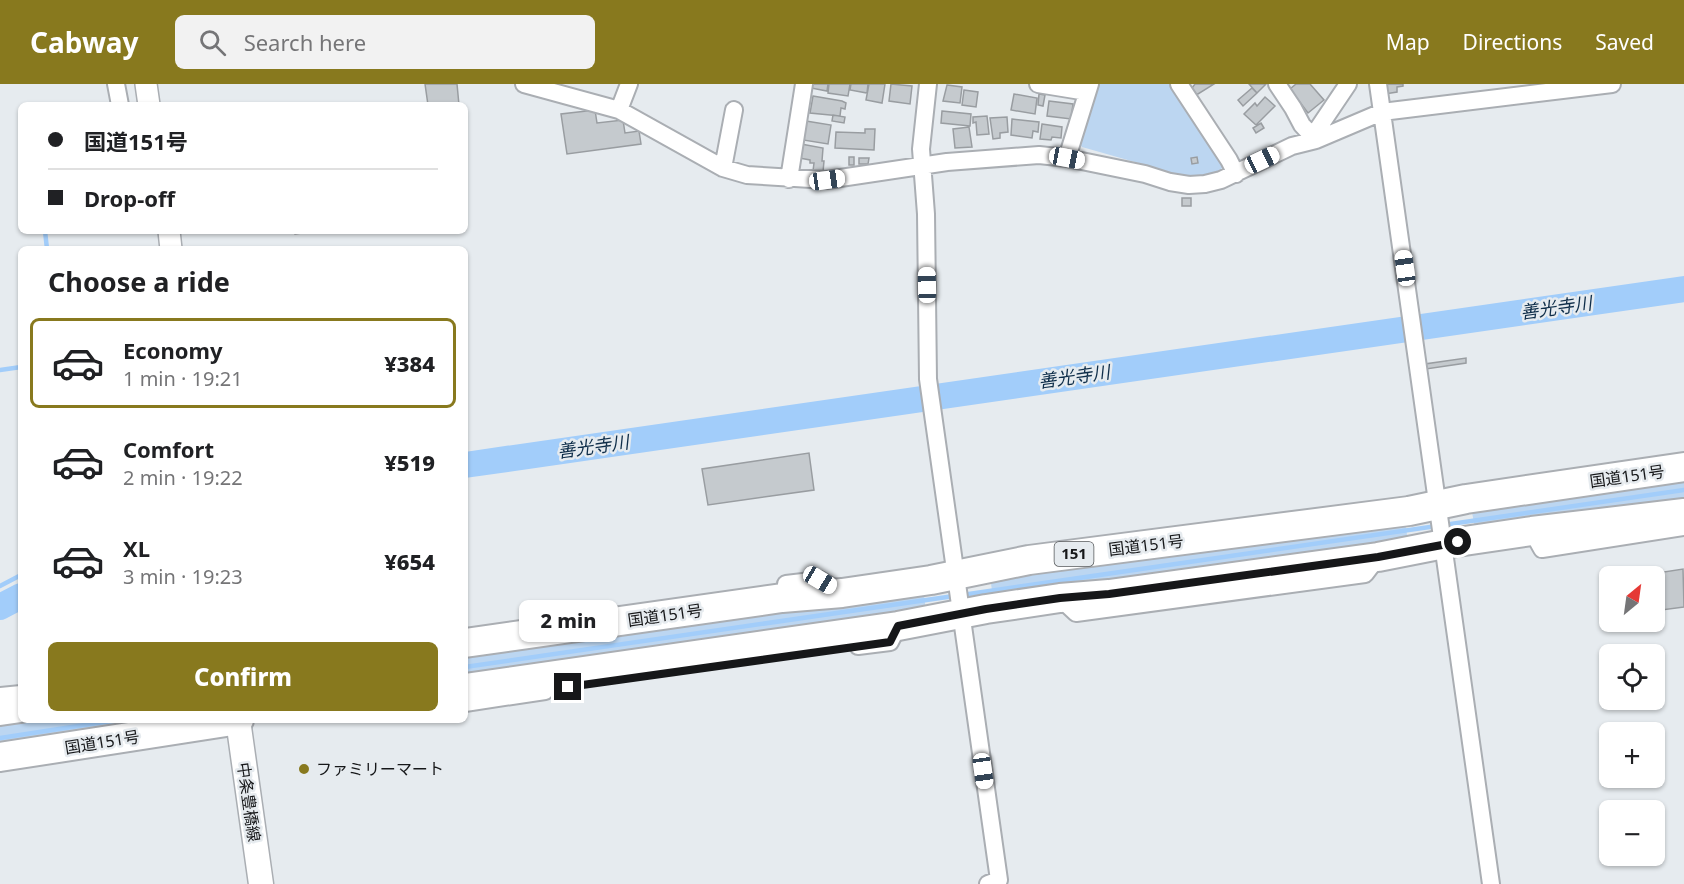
<!DOCTYPE html>
<meta charset="utf-8">
<style>
body{margin:0;font-family:"Noto Sans","Noto Sans JP",sans-serif;background:#f2f2f2;color:#202124;height:100vh;display:flex;flex-direction:column;font-size:22px;white-space:nowrap}
*{box-sizing:border-box;margin:0}
p{font-size:20px;color:#757577}
.icon{flex:none;width:33px;height:33px;fill:none;stroke:currentColor;stroke-width:2;stroke-linecap:round;stroke-linejoin:round}
.map{position:relative;flex:1;overflow:hidden}
.side{position:absolute;left:18px;top:162px;width:450px;height:477px;display:flex;flex-direction:column;background:#fff;border-radius:9px;box-shadow:0 2px 4px #0004}
.side>*{flex:none}
.top-card{position:absolute;left:18px;top:18px;width:450px;height:132px;border-radius:9px;box-shadow:0 2px 4px #0004;display:grid;align-content:center;height:132px;padding:0 30px;background:#fff}
.needle{width:39px;rotate:29deg}
.tools{position:absolute;left:1599px;top:482px;display:grid;gap:12px}
.tools a{display:grid;place-items:center;width:66px;height:66px;border-radius:9px;background:#fff;box-shadow:0 2px 4px #0004;font-size:30px}
.end{position:absolute;width:27px;height:27px;margin:-14px;border:8px solid #161719;background:#fff;box-shadow:0 0 0 3px #fff}
.from{border-radius:50%}
.bubble{position:absolute;height:42px;border-radius:9px;background:#fff;box-shadow:0 2px 4px #0004;font-size:20px;font-weight:800;line-height:42px;text-align:center}
.car{position:absolute;width:18px;height:36px;margin:-18px -9px;border-radius:8px;box-shadow:0 0 4px 2px #0007;background:linear-gradient(#fff 24%,#345 0 40%,#fff 0 76%,#345 0 86%,#fff 0)}
.top-card b{display:flex;align-items:center;gap:21px;height:57px;font-size:22px}
.top-card b+b{border-top:2px solid #e0e0e0}
.top-card i{width:15px;height:15px;background:#202124}
ul{padding:0;list-style:none}
li{display:flex;align-items:center;gap:18px;height:90px;margin:0 12px 9px;padding:0 18px;border:3px solid transparent;border-radius:9px}
li div{flex:1}
li b{display:block;font-size:22px}
li em{font-style:normal;font-weight:800}
li.current{border-color:#88791e}
li>.icon{width:54px;height:54px;stroke-width:1.5}
h2{padding:0 30px;font-size:27px;line-height:72px}
.button{display:flex;gap:12px;margin-top:auto;padding:12px 30px}
.button a{flex:1;height:69px;border-radius:9px;background:#88791e;color:#fff;font-size:24px;font-weight:800;line-height:69px;text-align:center}
header{display:flex;align-items:center;gap:36px;box-sizing:border-box;height:84px;padding:0 30px;background:#88791e;color:#fff}
header strong{font-size:28px}
nav{display:flex;gap:33px;margin-inline-start:auto;font-size:21px}
.search{width:420px;height:54px;background:#f2f2f2;display:flex;align-items:center;gap:15px;box-sizing:border-box;padding:0 21px;border-radius:9px;color:#757577;font-size:22px}
.map>svg:first-child{display:block}
.green{fill:#bcd6f1}
.lines{fill:none;stroke-linecap:round;stroke-linejoin:round}
.stream{stroke:#a2cdfa;stroke-width:4.5}
.river{stroke:#a2cdfa;stroke-width:26}
.building{fill:#c5cace;stroke:#999da1;stroke-width:1.5}
.minor-casing{stroke:#aaaeb3;stroke-width:20}
.tertiary-casing{stroke:#aaaeb3;stroke-width:24}
.secondary-casing{stroke:#aaaeb3;stroke-width:27}
.trunk-casing{stroke:#aaaeb3;stroke-width:32}
.minor{stroke:#fff;stroke-width:16}
.tertiary{stroke:#fff;stroke-width:21}
.secondary{stroke:#fff;stroke-width:24}
.trunk{stroke:#fff;stroke-width:28}
.route{stroke:#161719;stroke-width:8}
.poi-dot{fill:#88791e;stroke:#e6ebef;stroke-width:2}
.labels{text-anchor:middle;stroke-width:5;stroke-linejoin:round;paint-order:stroke}
.shield{fill:#e6ebef;stroke:#545759;stroke-width:1.5}
.shield-label{font-size:15px;font-weight:bold;fill:#161719}
.street-label{font-size:16px;fill:#161719;stroke:#e6ebef}
.poi-label{font-size:16px;fill:#161719;stroke:#e6ebef;text-anchor:start}
.water-label{font-size:18px;font-style:italic;fill:#0f2e4a;stroke:#e6ebef}
</style>
<header>
<strong>Cabway</strong>
<div class="search"><svg class="icon" aria-label="search" viewBox="0 0 24 24"><circle cx="10" cy="10" r="6"/><path d="M15 15l6 6"/></svg>Search here</div>
<nav><a>Map</a><a>Directions</a><a>Saved</a></nav>
</header>
<div class="map">
<svg width="1684" height="800" viewBox="0 0 1684 800">
<rect width="100%" height="100%" fill="#e6ebef"/>
<path class="green" d="M1097,0H1173L1224,79L1221,86L1206,91L1184,92L1082,63L1079,59Z
M1684,392V419L1475,444L1471,423Z
M1405,438L1408,457L993,513L990,493Z
M924,510L926,529L465,596V568Z
M0,636H190L0,662Z"/>
<g class="lines">
<path class="stream" d="M45,147L47,165
M0,286L21,283
M0,502L21,491
M962,511L1684,406
M465,583L954,512
M0,654L117,636"/>
<path class="river" d="M465,381L1684,205
M0,523L21,512"/>
</g>
<path class="building" d="M425,0H457L459,21H428Z
M812,0H828L827,7L811,4Z
M829,0H850L848,12L828,9Z
M851,0H868L867,9L850,6Z
M869,0H885L882,19L866,16Z
M891,0L912,2L910,20L889,17Z
M1195,0H1214L1198,10H1196L1192,4Z
M1249,0H1266L1257,9Z
M1296,0H1310L1324,16L1308,29L1290,5Z
M1382,0H1403V2L1397,3V8L1385,10Z
M947,1L962,3L960,19L943,17Z
M1252,4L1257,9L1243,22L1238,16Z
M964,6L978,8L976,23L962,21Z
M1014,10L1037,14L1035,30L1011,26Z
M1039,10L1045,11L1043,22L1038,21Z
M813,12L842,17L846,19L845,25L841,24L840,32L810,29Z
M1265,13L1275,22L1256,41L1244,30L1255,19L1257,22Z
M1049,17L1073,20L1071,35L1047,32Z
M595,26L597,39L623,36L625,49L639,47L641,60L567,70L561,30Z
M942,27L971,30L970,42L941,39Z
M833,31L845,33L844,39L832,37Z
M987,32L989,50L977,51L976,38L973,39V33Z
M1007,33L1008,48L1000,49V54L993,55L990,34Z
M1012,35L1039,38L1038,48L1033,47L1032,54L1011,51Z
M806,37L831,41L828,60L803,56Z
M1261,39L1264,44L1256,49L1253,44Z
M1042,40L1062,43L1061,54L1052,53L1051,56L1040,55Z
M969,43L972,63L955,64L953,45Z
M865,45H875L874,66L835,64L836,48L865,49Z
M801,60L823,64L822,77H824L823,88L813,87L814,79H810V76L799,74Z
M849,73H854V81H849Z
M1197,73L1198,79L1192,80L1191,74Z
M859,74H869L868,80H859Z
M1182,114H1191V122H1182Z
M294,147H317L295,150Z
M1466,274V279L1426,285L1425,280Z
M809,369L814,406L708,421L702,385Z
M1683,485L1684,523L1654,527V492H1638Z"/>
<g class="lines">
<g class="minor-casing">
<path id="minor" d="M116,0L120,21
M524,0L619,26L723,84L747,91L827,96L947,78L1039,71L1067,74L1145,90L1170,98L1189,101L1205,100L1221,96L1292,62L1316,56L1382,28L1612,0
M928,0L921,65L926,130L928,295L999,796L988,800
M1038,0L1087,8
M1179,0L1229,76L1236,90
M1277,0L1293,24L1302,41L1316,56
M1378,0L1491,800
M619,26L629,0
M1316,56L1317,46L1348,0
M1067,74L1090,0
M723,84L734,26
M789,95L804,0
M1532,447L1542,465L1684,443
M786,500L820,496L838,507
M1060,514L1076,529L1365,490L1378,473
M858,562L890,558L898,542
M0,612L21,610
M465,619L545,607"/>
</g>
<g class="tertiary-casing">
<path id="tertiary" d="M146,0L149,21
M169,147L171,165"/>
</g>
<g class="secondary-casing">
<path id="secondary" d="M238,636L261,800"/>
</g>
<g class="trunk-casing">
<path id="trunk" d="M465,559L782,514L842,509L931,496L1029,476L1409,427L1466,415L1684,383
M465,604L898,542L986,525L1060,514L1109,510L1378,473L1444,460L1532,447L1684,429
M0,627L21,624
M0,673L239,636"/>
</g>
<use href="#minor" class="minor"/>
<use href="#tertiary" class="tertiary"/>
<use href="#secondary" class="secondary"/>
<use href="#trunk" class="trunk"/>
</g>
<g class="lines">
<path class="route" d="M568,603L890,558L898,542L986,525L1060,514L1109,510L1378,473L1458,458"/>
</g>
<circle class="poi-dot" cx="304" cy="685" r="6"/>
<g class="labels">
<rect class="shield" x="1054.5" y="458" width="39" height="24" rx="4.5"/>
<g class="shield-label">
<text x="1074" y="475">151</text>
</g>
<g class="street-label">
<text transform="translate(1627 392) rotate(-8)" y="6">国道151号</text>
<text transform="translate(1146 461) rotate(-7)" y="6">国道151号</text>
<text transform="translate(665 531) rotate(-8)" y="6">国道151号</text>
<text transform="translate(102 658) rotate(-9)" y="6">国道151号</text>
<text transform="translate(249 718) rotate(82)" y="6">中条豊橋線</text>
</g>
<g class="poi-label">
<text x="316" y="691">ファミリーマート</text>
</g>
<g class="water-label">
<text transform="translate(1556 224) rotate(-8)" y="6">善光寺川</text>
<text transform="translate(1074 293) rotate(-8)" y="6">善光寺川</text>
<text transform="translate(593 363) rotate(-8)" y="6">善光寺川</text>
</g>
</g>
</svg>
<div class="tools">
<a><svg class="needle" viewBox="-14 -14 28 28"><path d="M0-13l5 13h-10z" fill="#e53935"/><path d="M0 13l5-13h-10z" fill="#757577"/></svg></a>
<a><svg class="icon" aria-label="locate" viewBox="0 0 24 24"><circle cx="12" cy="12" r="6"/><path d="M12 2v4M12 18v4M2 12h4M18 12h4"/></svg></a>
<a>+</a>
<a>−</a>
</div>
<i class="end from" style="left:1458px;top:458px"></i>
<i class="end" style="left:568px;top:603px"></i>
<div class="bubble" style="left:519px;top:516px;width:99px">2 min</div>
<i class="car" style="left:1067px;top:74px;rotate:101deg"></i>
<i class="car" style="left:1262px;top:76px;rotate:65deg"></i>
<i class="car" style="left:827px;top:96px;rotate:82deg"></i>
<i class="car" style="left:1405px;top:184px;rotate:352deg"></i>
<i class="car" style="left:927px;top:201px;rotate:359deg"></i>
<i class="car" style="left:820px;top:496px;rotate:121deg"></i>
<i class="car" style="left:983px;top:687px;rotate:172deg"></i>
<div class="top-card">
<b><i class="from"></i>国道151号</b>
<b><i></i>Drop-off</b>
</div>
<section class="side">
<h2>Choose a ride</h2>
<ul>
<li class="current"><svg class="icon" aria-label="car" viewBox="0 0 24 24"><path d="M5 17H2v-5l4-1 3-4h7l3 4 3 1v5h-3M9 17h6M6 11h13"/><circle cx="7" cy="17" r="2"/><circle cx="17" cy="17" r="2"/></svg><div><b>Economy</b><p>1 min · 19:21</p></div><em>¥384</em></li>
<li><svg class="icon" aria-label="car" viewBox="0 0 24 24"><path d="M5 17H2v-5l4-1 3-4h7l3 4 3 1v5h-3M9 17h6M6 11h13"/><circle cx="7" cy="17" r="2"/><circle cx="17" cy="17" r="2"/></svg><div><b>Comfort</b><p>2 min · 19:22</p></div><em>¥519</em></li>
<li><svg class="icon" aria-label="car" viewBox="0 0 24 24"><path d="M5 17H2v-5l4-1 3-4h7l3 4 3 1v5h-3M9 17h6M6 11h13"/><circle cx="7" cy="17" r="2"/><circle cx="17" cy="17" r="2"/></svg><div><b>XL</b><p>3 min · 19:23</p></div><em>¥654</em></li>
</ul>
<div class="button"><a>Confirm</a></div>
</section>
</div>
